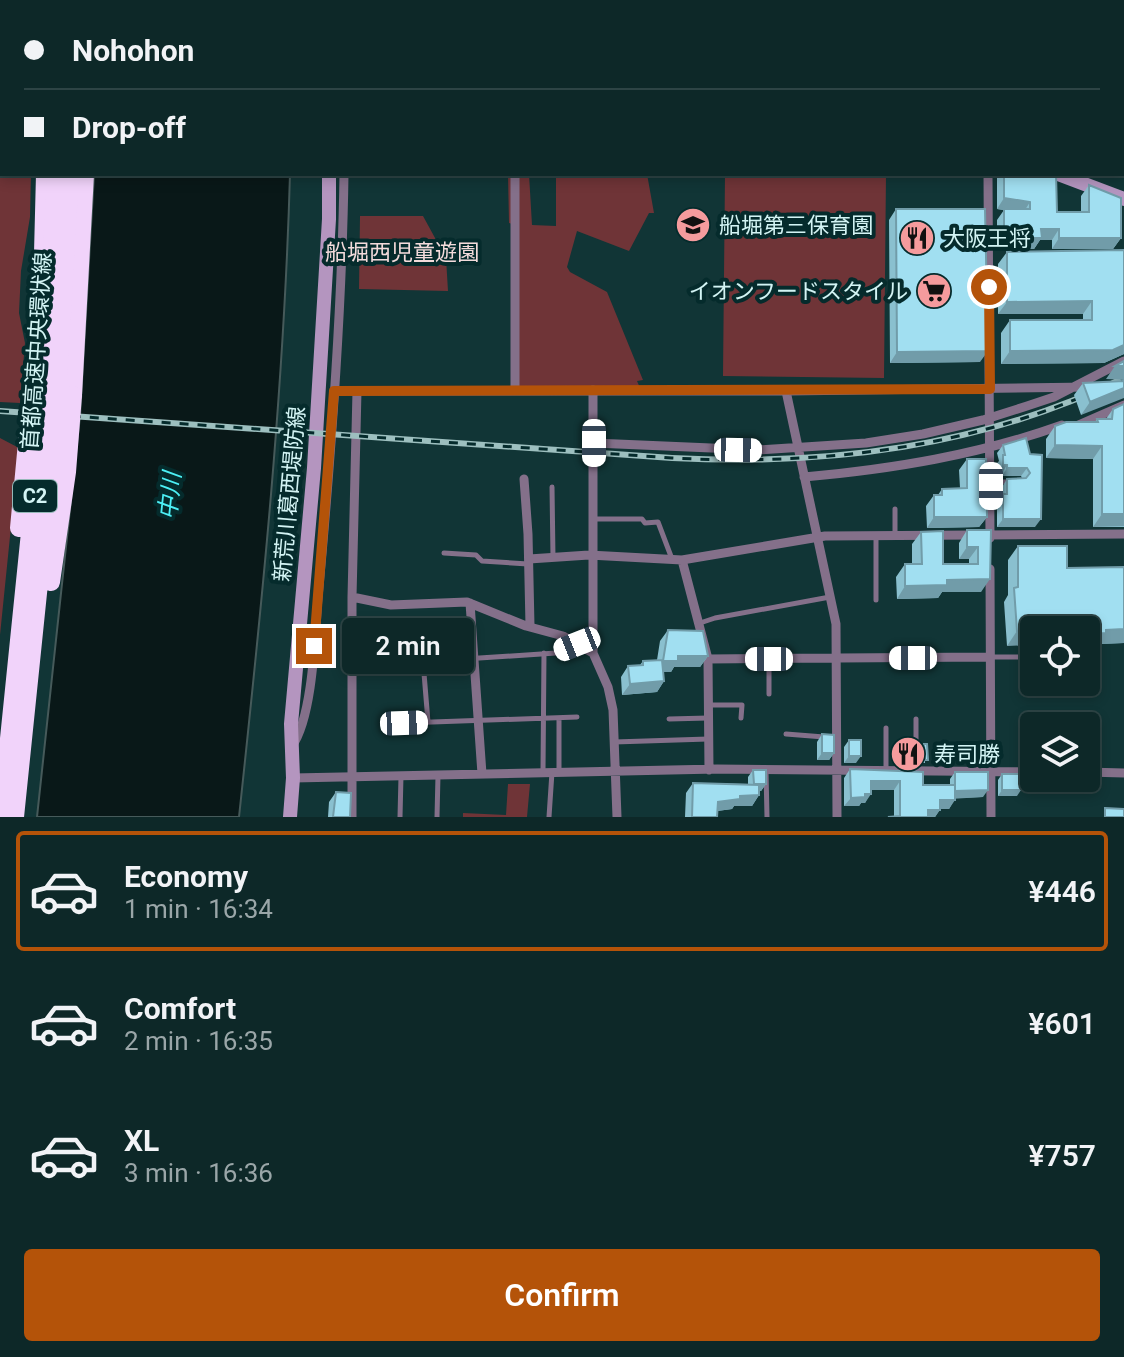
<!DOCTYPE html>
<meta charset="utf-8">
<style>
body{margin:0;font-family:Roboto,"Noto Sans JP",sans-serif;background:#163030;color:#f1f3f6;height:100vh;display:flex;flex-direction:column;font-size:30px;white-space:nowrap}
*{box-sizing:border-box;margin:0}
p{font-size:26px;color:#9aa6a8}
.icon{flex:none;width:44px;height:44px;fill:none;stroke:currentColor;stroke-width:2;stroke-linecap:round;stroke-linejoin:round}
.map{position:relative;height:817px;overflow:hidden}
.panel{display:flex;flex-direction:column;background:#0d2828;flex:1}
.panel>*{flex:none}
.banner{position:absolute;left:0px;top:0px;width:1124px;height:176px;box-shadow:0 4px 12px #0003,0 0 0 2px #2d4445;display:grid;align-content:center;height:176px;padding:0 24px;background:#0d2828}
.fabs{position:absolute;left:1020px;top:616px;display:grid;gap:16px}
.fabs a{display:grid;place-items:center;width:80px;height:80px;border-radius:8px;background:#0d2828;box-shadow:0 4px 12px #0003,0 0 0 2px #2d4445;font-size:40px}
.end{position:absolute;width:36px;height:36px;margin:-18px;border:10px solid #b45309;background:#fff;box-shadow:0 0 0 4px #fff}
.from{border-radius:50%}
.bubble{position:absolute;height:56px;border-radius:8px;background:#0d2828;box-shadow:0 4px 12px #0003,0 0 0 2px #2d4445;font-size:26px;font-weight:600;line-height:56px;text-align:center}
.car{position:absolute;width:24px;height:48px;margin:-24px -12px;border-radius:10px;box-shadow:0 0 6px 2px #0007;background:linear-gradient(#fff 24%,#345 0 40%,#fff 0 76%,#345 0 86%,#fff 0)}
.banner b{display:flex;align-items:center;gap:28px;height:76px;font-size:30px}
.banner b+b{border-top:2px solid #2d4445}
.banner i{width:20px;height:20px;background:#f1f3f6}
ul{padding:14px 0 0;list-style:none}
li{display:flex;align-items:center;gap:24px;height:120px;margin:0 16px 12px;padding:0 8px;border:4px solid transparent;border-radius:8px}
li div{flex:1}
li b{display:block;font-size:30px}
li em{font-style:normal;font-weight:600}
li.selected{border-color:#b45309}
li>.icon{width:72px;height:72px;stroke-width:1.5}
.button{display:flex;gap:16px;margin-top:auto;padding:16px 24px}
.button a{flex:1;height:92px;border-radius:8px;background:#b45309;color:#fff;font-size:32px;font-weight:600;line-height:92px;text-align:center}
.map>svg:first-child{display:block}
.green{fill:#6f3437}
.water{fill:#091818;stroke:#465a5a;stroke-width:2}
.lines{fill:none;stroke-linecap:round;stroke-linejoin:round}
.lane{stroke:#84708a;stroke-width:5}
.street{stroke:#84708a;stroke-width:9}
.secondary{stroke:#b495bf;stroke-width:14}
.highway{stroke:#f1d3fa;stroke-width:18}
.rail-casing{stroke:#9dbfbf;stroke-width:6}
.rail{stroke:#052b2c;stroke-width:3;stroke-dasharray:9;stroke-linecap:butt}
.highway-bridge{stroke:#f1d3fa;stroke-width:18}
.wall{fill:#8ac0cf}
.shaded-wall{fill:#719ca9}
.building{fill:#a1dff1;stroke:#719ca9;stroke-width:2}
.route{stroke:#b45309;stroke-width:10}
.labels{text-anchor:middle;stroke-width:8;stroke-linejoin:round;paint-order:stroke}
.shield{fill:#052b2c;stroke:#95b8b8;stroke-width:2}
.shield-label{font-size:20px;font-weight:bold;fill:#d3f4f4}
.poi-label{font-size:22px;fill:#d3f4f4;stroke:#052b2c;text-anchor:start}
.park-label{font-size:22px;fill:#f3dbdb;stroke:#052b2c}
.street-label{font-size:22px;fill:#d3f4f4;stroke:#052b2c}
.water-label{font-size:24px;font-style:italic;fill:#4cf0f5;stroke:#052b2c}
</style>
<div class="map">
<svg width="1124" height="817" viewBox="0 0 1124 817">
<rect width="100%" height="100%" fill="#113536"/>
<path class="green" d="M0,0H30L2,2V174H31L30,217L21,271L19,313L25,343L20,403L0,402Z
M508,174H529L532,225L556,226V174H647L654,213H649L629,251L577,231L567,267L570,272L607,292L643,380L637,381L641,390L515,391L516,225L509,223Z
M725,174H886L884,378L723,376Z
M360,216H423L446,258L448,291L359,289Z
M0,438L19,448L0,635Z
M508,784H530L527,817H463V813L506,815Z"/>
<path class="water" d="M95,0H291V2H95Z
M94,174H290C284,389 262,603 239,817H37L80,416Z"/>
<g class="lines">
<path class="lane" d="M991,482H1010
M552,487L553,557
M895,509V535
M594,519H642L645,523L658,522L672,559
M444,553L476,555L482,561L528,564
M876,600V537
M700,623L715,618L830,597
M991,657H1034
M423,661L428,722
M418,662L556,653L576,645
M769,694V659
M709,705H742L741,718
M669,719L708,718
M916,719V770
M404,723L577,717
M886,728V770
M786,734L824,737
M614,742L708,739
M543,771L544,653
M766,771L767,817
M559,772V718
M400,817L401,776
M437,817L438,775
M549,817L552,772"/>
<path class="street" d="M345,0V2
M514,0V2
M987,0V2
M1122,125H1124
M515,174V391
M988,174L990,538
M334,391H786L1089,387
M786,391L836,624L837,817
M1076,426L1124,405
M594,443L758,450L866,443L923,434L983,420L1027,406L1054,397L1124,361
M804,477C893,469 978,455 1062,425
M524,479L528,534L530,626
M987,535L1124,534
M529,559L589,555L682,560L825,536L973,535
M682,560L708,659L709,770
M990,569L991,817
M352,597L391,605L467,602L526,626L563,636L593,653L608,687L613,710L617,817
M470,603L482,774
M593,653V390
M708,659L990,657
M292,746C313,717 315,635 318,598C331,457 342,315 344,174
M1086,772L1124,773
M293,778L717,769L1034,772
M352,817V597L357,391"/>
<path class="secondary" d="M574,0L580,2
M330,2V0
M1058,174L1124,199
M290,817L293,778L291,724L314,468L329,219V174"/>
<path class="highway" d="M46,0L47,2
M71,0V2
M88,0V2
M32,389L43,253L45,174
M73,395L85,174"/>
<g class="rail-casing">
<path id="rail" d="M0,411L672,458C829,466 982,447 1124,378"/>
</g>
<use href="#rail" class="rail"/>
<path class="highway-bridge" d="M19,528L32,389
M51,582L67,472L73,395
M1,817L44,395L56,174
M15,817L56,418L70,174"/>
</g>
<path class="wall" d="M374,0H409V2H374Z
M997,174H1056L1057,212H1081V196L1089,185L1121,238L1113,249H1052V240H1040L1034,249H1024V245H997V220L1004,210L997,209Z
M896,209L980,362L890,363L889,220Z
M1124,250V354L1104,363L1001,364V333L1010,320H1083V314H998V264L1007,252Z
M1124,381L1081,415L1074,395L1083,383Z
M1124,404V527H1093V459L1046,458V439L1055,426L1095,422L1097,419H1106L1113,409Z
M1026,438L1035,527H997V502L1002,495V487L1007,479L1022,478L1021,476H1002V473H997V463L999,461L997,453L1003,445Z
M967,459L987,517L979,527L927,528L926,506L934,495H938L942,489L960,488L959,470Z
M967,530H991L981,592H942L938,598L897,599L896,577L905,564H912V544L921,532L943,564H969V559H959V543Z
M1018,546L1067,568L1124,567V643L1099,644L1096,648L1086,630H1034L1007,646L1004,602L1008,595V560Z
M668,630L708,656L700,667H674L671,672H663L664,681L657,692L622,695L621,677L628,666L640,665L643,661L657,660L660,641Z
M822,734L834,753L829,760H817V742Z
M849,740L856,763H844V747Z
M906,741L910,762H901V749Z
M924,744L925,763H922V748Z
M850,769L923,785H950V779L955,772L983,797L955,798L949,809H940L935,817H887L894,816V790H871L865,803H861L859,806H844V778Z
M753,770L766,784L761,791H759V795L752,806H734L732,809L717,811V817H685L686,793L693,783L748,784V777Z
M1002,774L1017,796H998V780Z
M336,792L350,817H328L329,802Z"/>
<path class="shaded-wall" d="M1004,198L1030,202L1023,213L997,209Z
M1041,229H1059L1052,240H1040L1034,249H1024L1031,238Z
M1004,234H1031L1024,245H997Z
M1059,238H1121L1113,249H1052Z
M1092,301L1083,314H998L1007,302Z
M1124,345V354L1104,363L1001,364L1010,351Z
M988,351L980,362L890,363L897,352Z
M1115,366H1124V380L1106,379Z
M1124,388V398L1081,415L1090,402Z
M1055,445L1102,446L1093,459L1046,458Z
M1003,465H1007L1002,473H997Z
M1007,468H1027L1021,476H1002Z
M1102,514H1124V526L1093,527Z
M934,517H987L979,527L927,528Z
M1003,519H1041L1035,527H997Z
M967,547H978L969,559H959Z
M990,579L981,592H942L938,598L897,599L905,586L947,580Z
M1124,629V643L1099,644L1096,648H1086V634L1106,630Z
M1017,631H1034V645L1007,646Z
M678,656H708L700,667H674L671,672H655L663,661Z
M664,681L657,692L622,695L630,684Z
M822,753H834L829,760H817Z
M916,754L910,762H901L906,755Z
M849,756H861L856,763H844Z
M871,781H900L894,790H865Z
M754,784H766L761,791H748Z
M988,790L983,797L950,799L955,791Z
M1002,790H1021L1017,796H998Z
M865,794H871L865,803H861L859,806H844L851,798Z
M759,795L752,806H734L732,809L710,812L718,802L740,796Z
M940,800H955L949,809H934Z
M928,810H940L935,817H923Z"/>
<path class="building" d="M389,0H409V2H389Z
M654,0H790L791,2H654Z
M806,0H848V2H806Z
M1004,174H1056L1057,212H1089V185L1121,198V238H1059V229H1041L1042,238H1031V234H1004V209H1030V202L1004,198Z
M896,209H985L988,351L897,352Z
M1124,250V345L1113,350L1010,351V320H1092V301L1007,302V252Z
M1124,361V366H1115Z
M1124,381V388L1090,402L1083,383Z
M1124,404V514H1102V446L1055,445V426L1066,422H1098L1097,419H1112L1113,409Z
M1026,438L1030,454L1042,455L1041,519H1003V494H1007V479L1026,478L1030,473L1027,468H1007V465H1003V455H1005L1003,445Z
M967,459H986L987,517H934V495H942V489L967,488Z
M967,530H991L990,579L947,580V585L905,586V564H922L921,532L943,531V564H978V547H967Z
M1018,546H1067V568L1124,567V629L1106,630V633L1086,634V630H1034V631H1017L1014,588L1018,587Z
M668,630L703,631L708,656H678V661H663Z
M662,660L664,681L630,684L628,666L643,665V661Z
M822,734L834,735V753H822Z
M849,740H861V756H849Z
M906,741H914L916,754L906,755Z
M924,744H927L928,760H925Z
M850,769L923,772V785H955V800H940V810H928V817H888L900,816V781H871V794H865V797L851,798Z
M753,770H766V784H754Z
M955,772H988V790L955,791Z
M1002,774H1021V790H1002Z
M693,783L759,785V795L740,796V799L718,802L717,817H692Z
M336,792L351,793L350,817H333Z
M1105,808L1124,809V817H1105Z"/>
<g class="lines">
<path class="route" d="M314,646L334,391L990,389L989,287"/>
</g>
<defs>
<g id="school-disc" transform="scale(1.8)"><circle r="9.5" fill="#f59b9d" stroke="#052b2c"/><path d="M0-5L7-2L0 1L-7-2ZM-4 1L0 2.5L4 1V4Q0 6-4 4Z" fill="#111"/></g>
<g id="restaurant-disc" transform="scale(1.8)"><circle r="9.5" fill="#f59b9d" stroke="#052b2c"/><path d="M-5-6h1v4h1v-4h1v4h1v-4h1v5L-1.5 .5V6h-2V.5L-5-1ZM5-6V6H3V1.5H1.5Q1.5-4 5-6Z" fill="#111"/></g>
<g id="supermarket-disc" transform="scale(1.8)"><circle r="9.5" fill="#f59b9d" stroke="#052b2c"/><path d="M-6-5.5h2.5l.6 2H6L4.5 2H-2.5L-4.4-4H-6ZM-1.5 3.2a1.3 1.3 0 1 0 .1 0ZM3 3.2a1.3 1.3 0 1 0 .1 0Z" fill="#111"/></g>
</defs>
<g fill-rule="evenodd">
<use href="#school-disc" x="693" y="225"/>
<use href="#restaurant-disc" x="917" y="238"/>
<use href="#supermarket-disc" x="934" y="291"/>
<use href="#restaurant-disc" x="908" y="754"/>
</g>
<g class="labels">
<rect class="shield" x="13" y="480" width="44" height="32" rx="6"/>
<g class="shield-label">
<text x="35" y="503">C2</text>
</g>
<g class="poi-label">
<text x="719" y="233">船堀第三保育園</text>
<text x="943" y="246">大阪王将</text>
<text x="908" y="299" text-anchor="end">イオンフードスタイル</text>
<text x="934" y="762">寿司勝</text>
</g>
<g class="park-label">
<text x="402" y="260">船堀西児童遊園</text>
</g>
<g class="street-label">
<text transform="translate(36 351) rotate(-86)" y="8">首都高速中央環状線</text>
<text transform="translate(289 494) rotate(-85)" y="8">新荒川葛西堤防線</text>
</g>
<g class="water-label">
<text transform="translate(170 496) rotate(-84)" y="8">中川</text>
</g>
</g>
</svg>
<div class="fabs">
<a><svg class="icon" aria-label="locate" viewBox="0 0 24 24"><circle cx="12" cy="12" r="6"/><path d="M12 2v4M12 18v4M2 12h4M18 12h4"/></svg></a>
<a><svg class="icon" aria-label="layers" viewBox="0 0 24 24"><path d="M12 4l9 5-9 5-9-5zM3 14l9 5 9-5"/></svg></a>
</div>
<i class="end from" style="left:989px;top:287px"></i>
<i class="end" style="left:314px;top:646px"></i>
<div class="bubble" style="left:342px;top:618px;width:132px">2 min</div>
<i class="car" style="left:594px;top:443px;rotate:180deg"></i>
<i class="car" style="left:738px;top:450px;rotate:91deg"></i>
<i class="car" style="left:991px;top:486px;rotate:180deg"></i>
<i class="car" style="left:577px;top:644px;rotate:248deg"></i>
<i class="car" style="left:913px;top:658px;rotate:270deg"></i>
<i class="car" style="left:769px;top:659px;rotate:270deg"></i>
<i class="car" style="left:404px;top:723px;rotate:88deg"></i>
<div class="banner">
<b><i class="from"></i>Nohohon</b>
<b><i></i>Drop-off</b>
</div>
</div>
<section class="panel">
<ul>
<li class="selected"><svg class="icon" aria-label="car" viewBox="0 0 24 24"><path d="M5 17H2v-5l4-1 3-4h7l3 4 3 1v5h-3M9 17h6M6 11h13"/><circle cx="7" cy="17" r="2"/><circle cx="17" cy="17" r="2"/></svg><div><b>Economy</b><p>1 min · 16:34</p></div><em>¥446</em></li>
<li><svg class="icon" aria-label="car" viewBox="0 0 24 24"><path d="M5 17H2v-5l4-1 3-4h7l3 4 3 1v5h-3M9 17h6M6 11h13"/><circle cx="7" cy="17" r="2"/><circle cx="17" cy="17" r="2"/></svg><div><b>Comfort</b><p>2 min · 16:35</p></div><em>¥601</em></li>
<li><svg class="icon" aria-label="car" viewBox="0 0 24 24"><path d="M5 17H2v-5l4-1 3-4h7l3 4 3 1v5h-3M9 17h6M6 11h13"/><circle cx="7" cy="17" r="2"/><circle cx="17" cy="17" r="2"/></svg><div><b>XL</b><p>3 min · 16:36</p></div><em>¥757</em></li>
</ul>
<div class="button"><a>Confirm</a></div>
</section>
